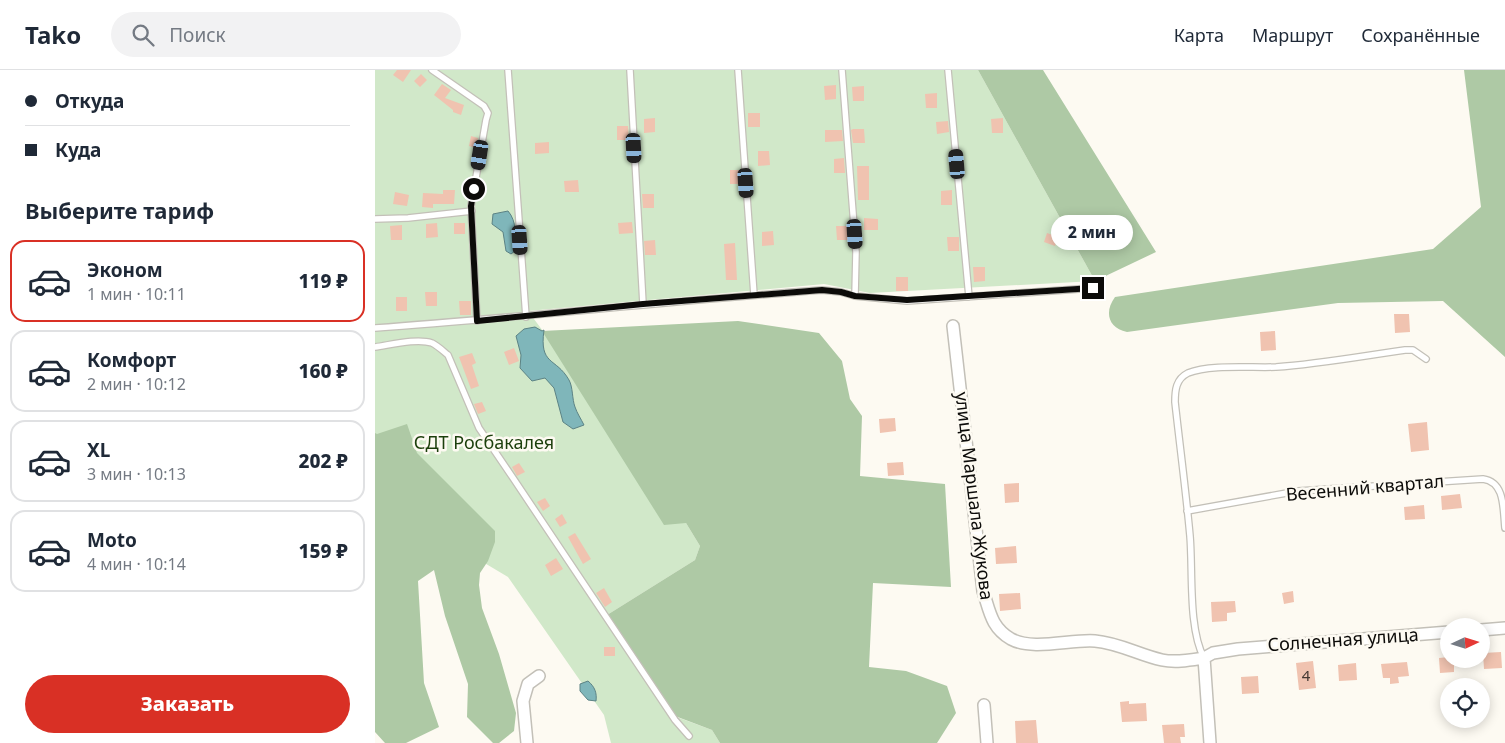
<!DOCTYPE html>
<html lang="ru">
<meta charset="utf-8">
<style>
body{margin:0;font-family:"Noto Sans",sans-serif;background:#f2f2f3;color:#1f2937;height:100vh;display:flex;flex-direction:column;font-size:19px;white-space:nowrap}
*{box-sizing:border-box;margin:0}
p{font-size:16px;color:#747a83}
.icon{flex:none;width:28px;height:28px;fill:none;stroke:currentColor;stroke-width:2;stroke-linecap:round;stroke-linejoin:round}
.map{position:relative;flex:1;overflow:hidden}
.sheet{display:flex;flex-direction:column;background:#fff;width:375px}
.sheet>*{flex:none}
.hud{display:grid;align-content:center;height:110px;padding:0 25px;background:#fff}
.needle{width:32px;rotate:86deg}
.buttons{position:absolute;left:1065px;top:548px;display:grid;gap:10px}
.buttons a{display:grid;place-items:center;width:50px;height:50px;border-radius:50%;background:#fff;box-shadow:0 2px 12px #0003;font-size:25px}
.end{position:absolute;width:22px;height:22px;margin:-11px;border:6px solid #0c0b09;background:#fff;box-shadow:0 0 0 2px #fff}
.from{border-radius:50%}
.bubble{position:absolute;height:35px;border-radius:18px;background:#fff;box-shadow:0 2px 12px #0003;font-size:16px;font-weight:800;line-height:35px;text-align:center}
.car{position:absolute;width:15px;height:30px;margin:-15px -8px;border-radius:6px;box-shadow:0 0 4px 1px #0007;background:linear-gradient(#222 24%,#8ab4d8 0 40%,#222 0 76%,#8ab4d8 0 86%,#222 0)}
.hud b{display:flex;align-items:center;gap:18px;height:48px;font-size:19px}
.hud b+b{border-top:1px solid #e0e1e3}
.hud i{width:12px;height:12px;background:#1f2937}
ul{padding:0;list-style:none}
li{display:flex;align-items:center;gap:15px;height:82px;margin:0 10px 8px;padding:0 15px;border:2px solid #e0e1e3;border-radius:15px}
li div{flex:1}
li b{display:block;font-size:19px}
li em{font-style:normal;font-weight:800}
li.active{border-color:#d93025}
li>.icon{width:45px;height:45px;stroke-width:1.5}
h2{padding:0 25px;font-size:22px;line-height:60px}
.action{display:flex;gap:10px;margin-top:auto;padding:10px 25px}
.action a{flex:1;height:58px;border-radius:30px;background:#d93025;color:#fff;font-size:20px;font-weight:800;line-height:58px;text-align:center}
header{display:flex;align-items:center;gap:30px;box-sizing:border-box;height:70px;padding:0 25px;background:#fff;border-bottom:1px solid #e0e1e3}
header strong{font-size:24px}
nav{display:flex;gap:28px;margin-inline-start:auto;font-size:18px}
.search{width:350px;height:45px;background:#f2f2f3;display:flex;align-items:center;gap:12px;box-sizing:border-box;padding:0 18px;border-radius:28px;color:#747a83;font-size:19px}
main{display:flex;flex:1;min-height:0}
.map>svg:first-child{display:block}
.green{fill:#d1e8c9}
.forest{fill:#aec9a5}
.water{fill:#7fb6ba;stroke:#5c8385}
.building{fill:#f0c3b0}
.lines{fill:none;stroke-linecap:round;stroke-linejoin:round}
.lane-casing{stroke:#c3c0b8;stroke-width:8}
.street-casing{stroke:#c3c0b8;stroke-width:14}
.lane{stroke:#fff;stroke-width:5.5}
.street{stroke:#fff;stroke-width:11}
.route{stroke:#0c0b09;stroke-width:6}
.labels{text-anchor:middle;stroke-width:5;stroke-linejoin:round;paint-order:stroke}
.number-label{font-size:15px;fill:#453933}
.park-label{font-size:18px;fill:#1c3f0c;stroke:#fdfaf2}
.street-label{font-size:18px;fill:#0c0b09;stroke:#fdfaf2}
</style>
<header>
<strong>Tako</strong>
<div class="search"><svg class="icon" aria-label="search" viewBox="0 0 24 24"><circle cx="10" cy="10" r="6"/><path d="M15 15l6 6"/></svg>Поиск</div>
<nav><a>Карта</a><a>Маршрут</a><a>Сохранённые</a></nav>
</header>
<main>
<section class="sheet">
<div class="hud">
<b><i class="from"></i>Откуда</b>
<b><i></i>Куда</b>
</div>
<h2>Выберите тариф</h2>
<ul>
<li class="active"><svg class="icon" aria-label="car" viewBox="0 0 24 24"><path d="M5 17H2v-5l4-1 3-4h7l3 4 3 1v5h-3M9 17h6M6 11h13"/><circle cx="7" cy="17" r="2"/><circle cx="17" cy="17" r="2"/></svg><div><b>Эконом</b><p>1 мин · 10:11</p></div><em>119 ₽</em></li>
<li><svg class="icon" aria-label="car" viewBox="0 0 24 24"><path d="M5 17H2v-5l4-1 3-4h7l3 4 3 1v5h-3M9 17h6M6 11h13"/><circle cx="7" cy="17" r="2"/><circle cx="17" cy="17" r="2"/></svg><div><b>Комфорт</b><p>2 мин · 10:12</p></div><em>160 ₽</em></li>
<li><svg class="icon" aria-label="car" viewBox="0 0 24 24"><path d="M5 17H2v-5l4-1 3-4h7l3 4 3 1v5h-3M9 17h6M6 11h13"/><circle cx="7" cy="17" r="2"/><circle cx="17" cy="17" r="2"/></svg><div><b>XL</b><p>3 мин · 10:13</p></div><em>202 ₽</em></li>
<li><svg class="icon" aria-label="car" viewBox="0 0 24 24"><path d="M5 17H2v-5l4-1 3-4h7l3 4 3 1v5h-3M9 17h6M6 11h13"/><circle cx="7" cy="17" r="2"/><circle cx="17" cy="17" r="2"/></svg><div><b>Moto</b><p>4 мин · 10:14</p></div><em>159 ₽</em></li>
</ul>
<div class="action"><a>Заказать</a></div>
</section>
<div class="map">
<svg width="1130" height="673" viewBox="0 0 1130 673">
<rect width="100%" height="100%" fill="#fdfaf2"/>
<path class="green" d="M0,0H603L720,211L495,223L449,214L153,241L311,453L325,476L320,490L232,545L299,646L337,660L345,673H236L229,645L133,507L86,479L0,456Z"/>
<path class="forest" d="M603,0H668L781,182L720,211Z
M1089,0H1130V287L1068,231L963,233L752,262C733,258 729,242 740,227L1058,179L1106,137Z
M363,251L444,263L467,291L475,329L487,346L485,406L570,414L576,517L498,513L494,597L531,601L572,616L581,643L562,673H345L337,660L300,646L232,545L320,490L325,476L311,453L289,455L167,261Z
M32,354L42,383L120,461V472L113,491L105,503L104,515L107,538L124,584L141,643L139,661L124,673H118L92,647L93,614L70,546L59,500L43,511L49,613L64,657L31,673H10L0,662V363L2,364Z"/>
<path class="water" d="M133,141C142,151 141,168 140,181L136,184L131,181L128,162L117,154L118,144Z
M160,257L167,261L169,260C164,296 181,287 194,310C198,317 197,329 200,337C202,343 206,349 209,355L198,359L188,352L179,318L170,308L157,311L145,298L146,285L141,266L149,259Z
M213,611C220,617 222,623 221,631L213,630L205,621V614Z"/>
<path class="building" d="M22,0H36L28,12L18,5Z
M46,4L52,10L45,17L39,11Z
M67,14L76,20L70,28L89,35L86,45L78,42V40L59,25Z
M461,15V29L450,30L449,16Z
M489,16V31H478L477,17Z
M562,23V38H551L550,24Z
M373,43H385V57H373Z
M280,48V62L269,63V49Z
M628,48V63H617L616,49Z
M573,51L574,62L562,64L561,52Z
M242,56H253L254,70H242Z
M478,59H489L490,73H478L476,60Z
M450,60H467L468,71L450,72Z
M96,66L103,68L101,78L94,76Z
M174,72V83L160,84V73Z
M383,81H394L395,95L383,96Z
M469,88L470,103H459V89Z
M482,96H494V130H483Z
M355,100H365L366,114H355Z
M203,110L204,122H190L189,111Z
M68,120H80L79,134H58V138L47,137L48,123L68,124Z
M577,120V135H566V121Z
M20,122L34,125L32,136L18,134Z
M267,124H279V138H268Z
M489,148L503,149V160H489Z
M257,152L258,163L244,164L243,153Z
M62,153L63,167L51,168V154Z
M79,153H90V164H79Z
M27,155V170H16L15,156Z
M461,156H473V170H462Z
M398,161L399,175L387,176V162Z
M672,163L683,167L680,176L669,172Z
M572,167H584V181H573Z
M280,170L281,185H270L269,171Z
M360,173L362,210H351L349,174Z
M598,197H610V211L599,212Z
M521,207H533V221H521Z
M50,222H62V236H51Z
M21,227H32V241H21Z
M84,231H96V245H85Z
M1019,244H1034L1035,262L1020,263Z
M900,261L901,280L886,281L885,262Z
M139,278L144,291L134,295L129,282Z
M97,283L101,293L97,295L104,316L96,319L84,287Z
M107,332L111,341L103,344L99,334Z
M520,348L521,361L505,363L504,349Z
M1052,352L1054,380L1036,382L1033,354Z
M130,368L134,377L126,380L122,371Z
M528,392L529,405L513,406L512,393Z
M144,393L150,402L142,406L137,397Z
M644,413V432L630,433L629,414Z
M1085,424L1087,438L1067,440L1066,426Z
M170,428L175,436L168,441L162,432Z
M1049,435L1050,449L1030,450L1029,437Z
M187,444L192,453L185,457L180,449Z
M200,463L216,489L208,494L193,467Z
M641,476L642,493L621,494L620,478Z
M181,488L188,499L176,506L170,495Z
M229,518L237,532L230,537L221,523Z
M918,521L919,532L909,534L907,523Z
M645,523L646,539L625,541L624,524Z
M860,531L861,542L852,543V551L837,552L836,532Z
M229,577H240V586H229Z
M1126,582L1127,598L1109,599L1108,583Z
M1074,587V589H1079V602L1065,603L1064,588Z
M938,591L941,618L924,620L921,593Z
M1032,592L1034,606L1023,607L1024,613L1015,614V608H1008L1006,594Z
M981,593L982,610L964,611L963,595Z
M883,606L884,623L867,624L866,607Z
M754,631V634L771,633L772,651L747,652L745,632Z
M661,650L663,673H641L640,651Z
M809,654L810,667H805L806,673H789L787,655Z"/>
<g class="lines">
<g class="lane-casing">
<path id="lane" d="M57,0L109,36L113,43L111,50L96,136L102,251
M133,0L151,247
M255,0L268,234
M363,0L379,225
M467,0L481,182L480,226
M573,0L594,227
M0,149L33,148L97,141
M0,258C149,247 298,231 447,220L466,222L480,226L532,231L718,218
M0,277C15,275 42,268 57,273C63,276 68,281 73,285L104,358L138,408L300,650L314,666
M812,441L923,421L1108,409C1130,412 1128,438 1130,458
M829,588C813,558 818,501 815,466C811,422 805,377 800,332C800,320 801,309 813,303C835,294 876,298 901,297C944,294 987,286 1030,280H1038L1051,289"/>
</g>
<g class="street-casing">
<path id="street" d="M578,256L608,521C615,542 616,557 636,569C658,581 696,569 720,571C744,573 764,585 787,590C801,593 816,590 829,588
M1106,560L1130,558
M609,635L612,673
M152,673L148,631L153,614L164,606
M835,673L829,588L838,583L863,579L1074,562"/>
</g>
<use href="#lane" class="lane"/>
<use href="#street" class="street"/>
</g>
<g class="lines">
<path class="route" d="M99,119L96,136L102,251L268,234L447,220L466,222L480,226L532,230L718,218"/>
</g>
<g class="labels">
<g class="number-label">
<text x="931" y="611">4</text>
</g>
<g class="park-label">
<text x="109" y="379">СДТ Росбакалея</text>
</g>
<g class="street-label">
<text transform="translate(990 418) rotate(-5)" y="6">Весенний квартал</text>
<text transform="translate(599 426) rotate(83)" y="6">улица Маршала Жукова</text>
<text transform="translate(968 570) rotate(-4)" y="6">Солнечная улица</text>
</g>
</g>
</svg>
<div class="buttons">
<a><svg class="needle" viewBox="-14 -14 28 28"><path d="M0-13l5 13h-10z" fill="#e53935"/><path d="M0 13l5-13h-10z" fill="#747a83"/></svg></a>
<a><svg class="icon" aria-label="locate" viewBox="0 0 24 24"><circle cx="12" cy="12" r="6"/><path d="M12 2v4M12 18v4M2 12h4M18 12h4"/></svg></a>
</div>
<i class="end from" style="left:99px;top:119px"></i>
<i class="end" style="left:718px;top:218px"></i>
<div class="bubble" style="left:676px;top:145px;width:82px">2 мин</div>
<i class="car" style="left:259px;top:78px;rotate:177deg"></i>
<i class="car" style="left:105px;top:85px;rotate:189deg"></i>
<i class="car" style="left:582px;top:94px;rotate:355deg"></i>
<i class="car" style="left:371px;top:113px;rotate:176deg"></i>
<i class="car" style="left:480px;top:164px;rotate:176deg"></i>
<i class="car" style="left:145px;top:170px;rotate:176deg"></i>
</div>
</main>
